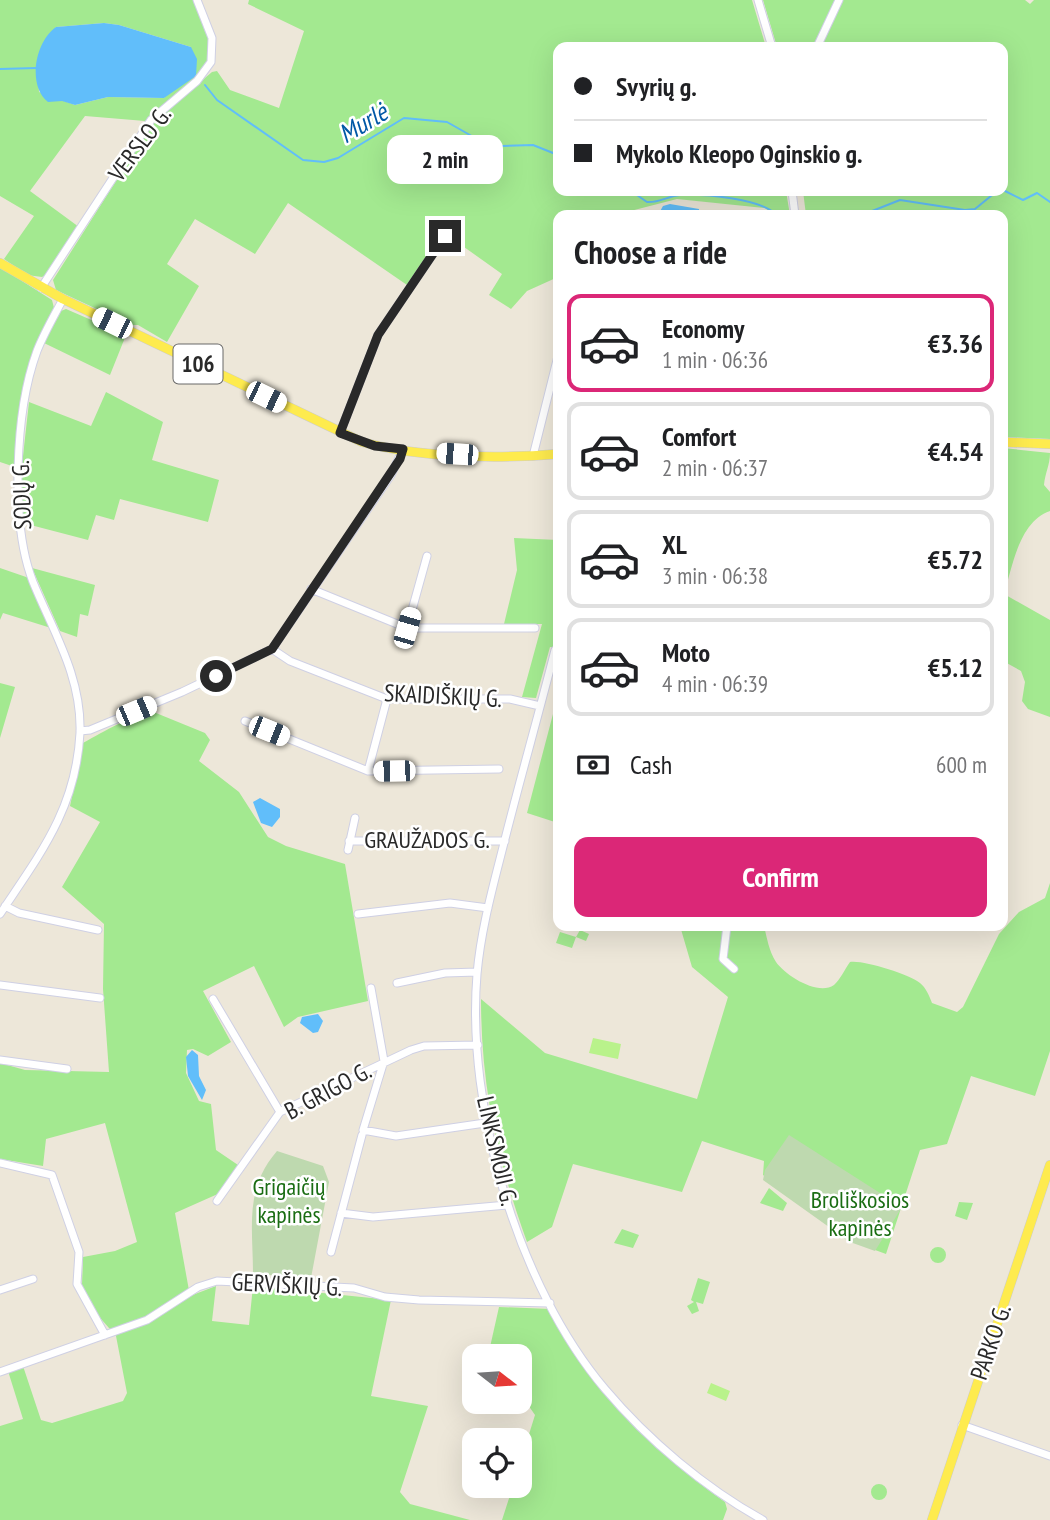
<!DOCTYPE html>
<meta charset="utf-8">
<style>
body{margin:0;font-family:"PT Sans Narrow",sans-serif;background:#f6f6f6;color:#202124;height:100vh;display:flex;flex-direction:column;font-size:26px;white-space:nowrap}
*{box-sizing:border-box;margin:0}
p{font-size:23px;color:#757577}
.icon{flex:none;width:38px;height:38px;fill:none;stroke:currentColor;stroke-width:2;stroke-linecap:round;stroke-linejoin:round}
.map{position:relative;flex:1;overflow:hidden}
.drawer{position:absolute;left:553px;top:210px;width:455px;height:721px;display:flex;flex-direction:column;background:#fff;border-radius:14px;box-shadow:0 7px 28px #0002}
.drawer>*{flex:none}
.hud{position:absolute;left:553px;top:42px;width:455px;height:154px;border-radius:14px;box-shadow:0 7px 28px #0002;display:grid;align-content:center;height:154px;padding:0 21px;background:#fff}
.needle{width:46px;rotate:107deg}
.buttons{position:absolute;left:462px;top:1344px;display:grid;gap:14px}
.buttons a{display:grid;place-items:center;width:70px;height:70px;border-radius:14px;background:#fff;box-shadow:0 7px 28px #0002;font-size:35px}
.end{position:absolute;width:32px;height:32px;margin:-16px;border:9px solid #292929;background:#fff;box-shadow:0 0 0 4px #fff}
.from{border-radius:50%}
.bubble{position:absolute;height:49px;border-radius:14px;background:#fff;box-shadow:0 7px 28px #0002;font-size:23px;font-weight:700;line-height:49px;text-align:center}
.car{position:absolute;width:21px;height:42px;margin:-21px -10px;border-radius:9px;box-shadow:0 0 5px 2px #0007;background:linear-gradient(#fff 24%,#345 0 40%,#fff 0 76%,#345 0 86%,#fff 0)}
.hud b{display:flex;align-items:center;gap:24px;height:66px;font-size:26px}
.hud b+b{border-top:2px solid #e0e0e0}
.hud i{width:18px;height:18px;background:#202124}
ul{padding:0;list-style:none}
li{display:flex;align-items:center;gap:21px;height:98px;margin:0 14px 10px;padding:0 7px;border:4px solid #e0e0e0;border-radius:14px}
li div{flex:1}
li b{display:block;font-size:26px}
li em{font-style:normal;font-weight:700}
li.selected{border-color:#db2777}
li>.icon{width:63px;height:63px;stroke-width:1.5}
h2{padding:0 21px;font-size:32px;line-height:84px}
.pay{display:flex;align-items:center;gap:18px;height:77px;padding:0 21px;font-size:26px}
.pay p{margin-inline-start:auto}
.button{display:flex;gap:14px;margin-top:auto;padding:14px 21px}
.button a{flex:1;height:80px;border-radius:14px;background:#db2777;color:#fff;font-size:28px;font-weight:700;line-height:80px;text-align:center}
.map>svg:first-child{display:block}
.green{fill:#a3e990;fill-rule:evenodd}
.cemetery{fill:#bed9af}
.pitch{fill:#b9f28b}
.water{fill:#61befa}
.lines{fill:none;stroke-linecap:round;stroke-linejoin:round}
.stream{stroke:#61befa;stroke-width:2}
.minor-casing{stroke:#cfd0e4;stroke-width:9}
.major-casing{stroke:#ccc;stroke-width:10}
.minor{stroke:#fff;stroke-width:7}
.major{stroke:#feeb4e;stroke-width:9}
.route{stroke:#292929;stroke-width:9}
.labels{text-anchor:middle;stroke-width:5;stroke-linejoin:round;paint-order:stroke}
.shield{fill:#fff;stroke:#696969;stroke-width:2}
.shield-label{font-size:23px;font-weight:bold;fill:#292929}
.street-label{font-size:24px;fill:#292929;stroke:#fff}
.park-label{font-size:24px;fill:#1a6d13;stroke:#fff}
.water-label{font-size:26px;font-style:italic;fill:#0058a6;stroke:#fff}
</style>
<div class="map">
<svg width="1050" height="1520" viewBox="0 0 1050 1520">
<rect width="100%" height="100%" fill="#ede7d9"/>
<path class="green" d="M0,0H193C231,74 195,69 152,116L145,121L85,116L30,191L79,227L49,272L42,277L27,275L4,259L34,216L0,196ZM104,23L119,25L191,47L164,98L108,97L75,105L39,92L37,60L56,27Z
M249,0H752L766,47H558V191H786L790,215H774L765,208L677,199L615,215H558V277L527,291L511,309L489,295L502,274L443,232L407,285L288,203L255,254L195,219L167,264L199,286L167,342L138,325H131L56,290L53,280L146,134L160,116L212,72L217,71L230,90L279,108L304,31L248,4Z
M763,0H1025L1030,4L1034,0H1050V439L1003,437V215H806L803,191H1003V47H777Z
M0,267L52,300L54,308L38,342L15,467L0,462Z
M66,309L126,335L110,375L44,343L61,311Z
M106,392L163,422L152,460L219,480L208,522L120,499L114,520L96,515L88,540L23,523L20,483L29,402L91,426Z
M1003,448L1050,453C1050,465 1045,473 1044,485L1050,492V511C1019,522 1013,565 1004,594L1050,620V717L1028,709L1022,701L1025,682L1021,671L1003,661Z
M514,538L558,540V649L550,647L536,698L522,697L542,624H504L517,570Z
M0,568L29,578L51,628L3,613L0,620Z
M32,568L95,585L88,616L80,614L77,637L60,631Z
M0,683L15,687L0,738Z
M558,695V823L527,813Z
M156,713L205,733L210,740L199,761L239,792L268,837L286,846L345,864L368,1001L298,1017L284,1027L254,966L203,991L231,1042L208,1056L193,1049L187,1050L186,1073L199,1101L211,1104L216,1150L238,1165L220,1193L175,1213L190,1296L216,1286L212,1321L249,1325L253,1286L391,1300L371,1396L428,1406L400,1492L410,1504L470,1520H0V1426L23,1419L8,1371L23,1366L41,1420L52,1423L123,1401L127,1393L116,1336L95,1312L82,1285L83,1257L115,1251L137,1242L105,1123L46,1139L43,1166L0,1159V1063L25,1070L109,1072L103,989L104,924L62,887L100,822L70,806L83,743C105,731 130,715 156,713Z
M1050,883V1051L1035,1096L971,1076L947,1144L920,1150L886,1254L845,1239L763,1175L764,1161L702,1141L682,1192L573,1164L552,1227L527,1242C497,1159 481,1087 481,999L545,1053L697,1099L728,997L692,967L680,926H764C767,938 769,951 776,962C786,976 818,996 834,985C840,980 845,969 850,962C864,960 908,974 920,983C926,988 929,995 932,1003L957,1012L963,1007L999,934L1019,912L1045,898Z
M580,930L589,934L586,941L576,937L572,948L556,943L560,932L576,937Z
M769,1188L787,1203L783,1211L760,1203Z
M959,1202L973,1203L967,1220L955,1216Z
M622,1229L639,1235L633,1248L614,1243Z
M930 1255a8 8 0 1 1 16 0a8 8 0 1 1-16 0Z
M698,1278L710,1282L703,1304L696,1302L699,1311L692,1314L687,1306L694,1302L691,1300Z
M499,1307L551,1309C596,1394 646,1446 725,1502L727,1509L723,1520H502L513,1486H520V1463L535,1415L526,1402L511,1410L480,1402H520V1356H488Z
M871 1492a8 8 0 1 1 16 0a8 8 0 1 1-16 0Z"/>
<path class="cemetery" d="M789,1135L902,1207L875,1251L850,1242L763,1180L765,1170Z
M277,1151L323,1166L329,1182L311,1278L253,1274C253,1227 244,1189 277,1151Z"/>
<path class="pitch" d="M593,1038L621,1044L618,1059L589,1053Z
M711,1383L730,1391L726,1401L707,1393Z"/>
<path class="water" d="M104,23L119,25L191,47L197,59L196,76L164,98L108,97L75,105L62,101L48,102C27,85 35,42 56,27Z
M670,204L699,209V215H658L663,206Z
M260,798L280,809V817L272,827L261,823L253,802Z
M318,1014L323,1021L318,1032L313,1033L300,1023L302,1017Z
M192,1050L198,1055L199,1076L206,1090L202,1100L188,1076L186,1057Z"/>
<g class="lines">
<path class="stream" d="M0,69L37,68
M205,85L217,100L303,160L324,162L338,158L404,118L447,122L477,139L502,146L533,145L558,155
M1003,190L1023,200L1037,193L1050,202
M631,191L647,202C659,203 668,196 680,195C704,194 760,198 777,215
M862,215L900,200L965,210L975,209L997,191"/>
<g class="minor-casing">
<path id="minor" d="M758,0L772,47
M817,47L839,0
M792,191L795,215
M41,288L151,120L197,81L211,62L212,38L197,0
M340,433L378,335L445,236
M533,456L558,356
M311,589L407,628H535
M407,628L427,556
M272,649L290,661L387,699H510L540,706
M555,650C539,713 521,776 505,839C494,883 481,928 477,974C466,1108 518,1286 605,1389C648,1440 705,1488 763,1520
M245,721L368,771L499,769
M80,731L90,730L182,692L272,649L391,475L403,449
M368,771L387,699
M349,841H505
M348,850L355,818
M5,906L19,913L98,930
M0,914C40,854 76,809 80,733C82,677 53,631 33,582C10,523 15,411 37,351C44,333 54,316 63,299
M358,914L450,903L488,908
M727,926L723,959L734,969
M397,983L445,973L477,972
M0,985L100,998
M371,988L384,1061L363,1130L396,1136L485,1123
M213,999L280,1112
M0,1060L67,1069
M0,1163L52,1175L79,1252L77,1284L105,1335
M217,1201L280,1112L411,1050L424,1046L478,1045
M341,1213L373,1217L507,1205
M331,1252L362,1135
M0,1290L33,1279
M0,1372L147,1320L198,1287L217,1281L354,1288L385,1297L419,1300L550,1303
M962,1425L1050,1456"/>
</g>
<g class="major-casing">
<path id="major" d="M0,263L63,299L362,442C421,458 498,459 558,454
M1003,442L1050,444
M932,1520L1050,1165"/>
</g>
<use href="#minor" class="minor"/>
<use href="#major" class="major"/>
</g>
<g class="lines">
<path class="route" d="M216,676L272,649L400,459L403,449L375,446L340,433L378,335L445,236"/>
</g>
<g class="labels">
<rect class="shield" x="173.5" y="344.5" width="49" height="39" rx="5"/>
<g class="shield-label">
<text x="198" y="372">106</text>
</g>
<g class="street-label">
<text transform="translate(140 144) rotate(-53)" y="8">VERSLO G.</text>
<text transform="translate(22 495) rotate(-92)" y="8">SODŲ G.</text>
<text transform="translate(443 696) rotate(3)" y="8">SKAIDIŠKIŲ G.</text>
<text x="427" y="848">GRAUŽADOS G.</text>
<text transform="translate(328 1091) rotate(-28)" y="8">B. GRIGO G.</text>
<text transform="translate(497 1151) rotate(77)" y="8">LINKSMOJI G.</text>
<text transform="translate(287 1285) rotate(3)" y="8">GERVIŠKIŲ G.</text>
<text transform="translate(991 1342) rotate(-71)" y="8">PARKO G.</text>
</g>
<g class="park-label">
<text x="289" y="1195">Grigaičių<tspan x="289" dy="28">kapinės</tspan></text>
<text x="860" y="1208">Broliškosios<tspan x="860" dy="28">kapinės</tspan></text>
</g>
<g class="water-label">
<text transform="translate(363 123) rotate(-31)" y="9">Murlė</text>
</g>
</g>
</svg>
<div class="buttons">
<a><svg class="needle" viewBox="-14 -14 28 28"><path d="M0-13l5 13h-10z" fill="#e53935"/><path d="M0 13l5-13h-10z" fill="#757577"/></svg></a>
<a><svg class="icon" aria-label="locate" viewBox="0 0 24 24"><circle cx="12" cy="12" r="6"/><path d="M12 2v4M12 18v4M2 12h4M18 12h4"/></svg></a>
</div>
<i class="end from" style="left:216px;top:676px"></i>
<i class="end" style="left:445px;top:236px"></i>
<div class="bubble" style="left:387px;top:135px;width:116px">2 min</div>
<i class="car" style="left:112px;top:323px;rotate:296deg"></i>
<i class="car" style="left:266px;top:397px;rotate:116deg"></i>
<i class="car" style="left:457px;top:454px;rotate:274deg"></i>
<i class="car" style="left:407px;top:628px;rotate:16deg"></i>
<i class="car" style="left:136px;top:711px;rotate:67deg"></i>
<i class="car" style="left:269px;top:731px;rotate:112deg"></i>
<i class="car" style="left:394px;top:771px;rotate:269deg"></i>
<div class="hud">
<b><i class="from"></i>Svyrių g.</b>
<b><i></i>Mykolo Kleopo Oginskio g.</b>
</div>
<section class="drawer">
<h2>Choose a ride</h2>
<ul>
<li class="selected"><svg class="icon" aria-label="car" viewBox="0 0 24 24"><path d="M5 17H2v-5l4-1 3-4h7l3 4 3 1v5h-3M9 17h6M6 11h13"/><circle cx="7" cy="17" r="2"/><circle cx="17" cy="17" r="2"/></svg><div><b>Economy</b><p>1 min · 06:36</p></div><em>€3.36</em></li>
<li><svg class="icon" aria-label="car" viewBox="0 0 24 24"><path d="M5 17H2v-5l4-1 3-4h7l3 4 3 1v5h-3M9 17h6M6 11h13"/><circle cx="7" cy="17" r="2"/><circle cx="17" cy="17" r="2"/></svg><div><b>Comfort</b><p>2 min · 06:37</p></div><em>€4.54</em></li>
<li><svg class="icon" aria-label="car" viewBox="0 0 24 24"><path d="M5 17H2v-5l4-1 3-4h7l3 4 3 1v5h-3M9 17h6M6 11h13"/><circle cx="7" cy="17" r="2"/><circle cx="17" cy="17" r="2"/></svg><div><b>XL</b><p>3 min · 06:38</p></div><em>€5.72</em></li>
<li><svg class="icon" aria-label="car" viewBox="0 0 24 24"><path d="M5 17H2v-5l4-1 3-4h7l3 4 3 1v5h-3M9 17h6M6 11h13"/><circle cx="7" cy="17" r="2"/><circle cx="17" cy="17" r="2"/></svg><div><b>Moto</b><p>4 min · 06:39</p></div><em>€5.12</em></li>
</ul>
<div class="pay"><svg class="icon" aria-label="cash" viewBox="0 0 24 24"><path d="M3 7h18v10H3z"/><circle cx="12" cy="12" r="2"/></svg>Cash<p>600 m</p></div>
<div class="button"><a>Confirm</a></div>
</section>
</div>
